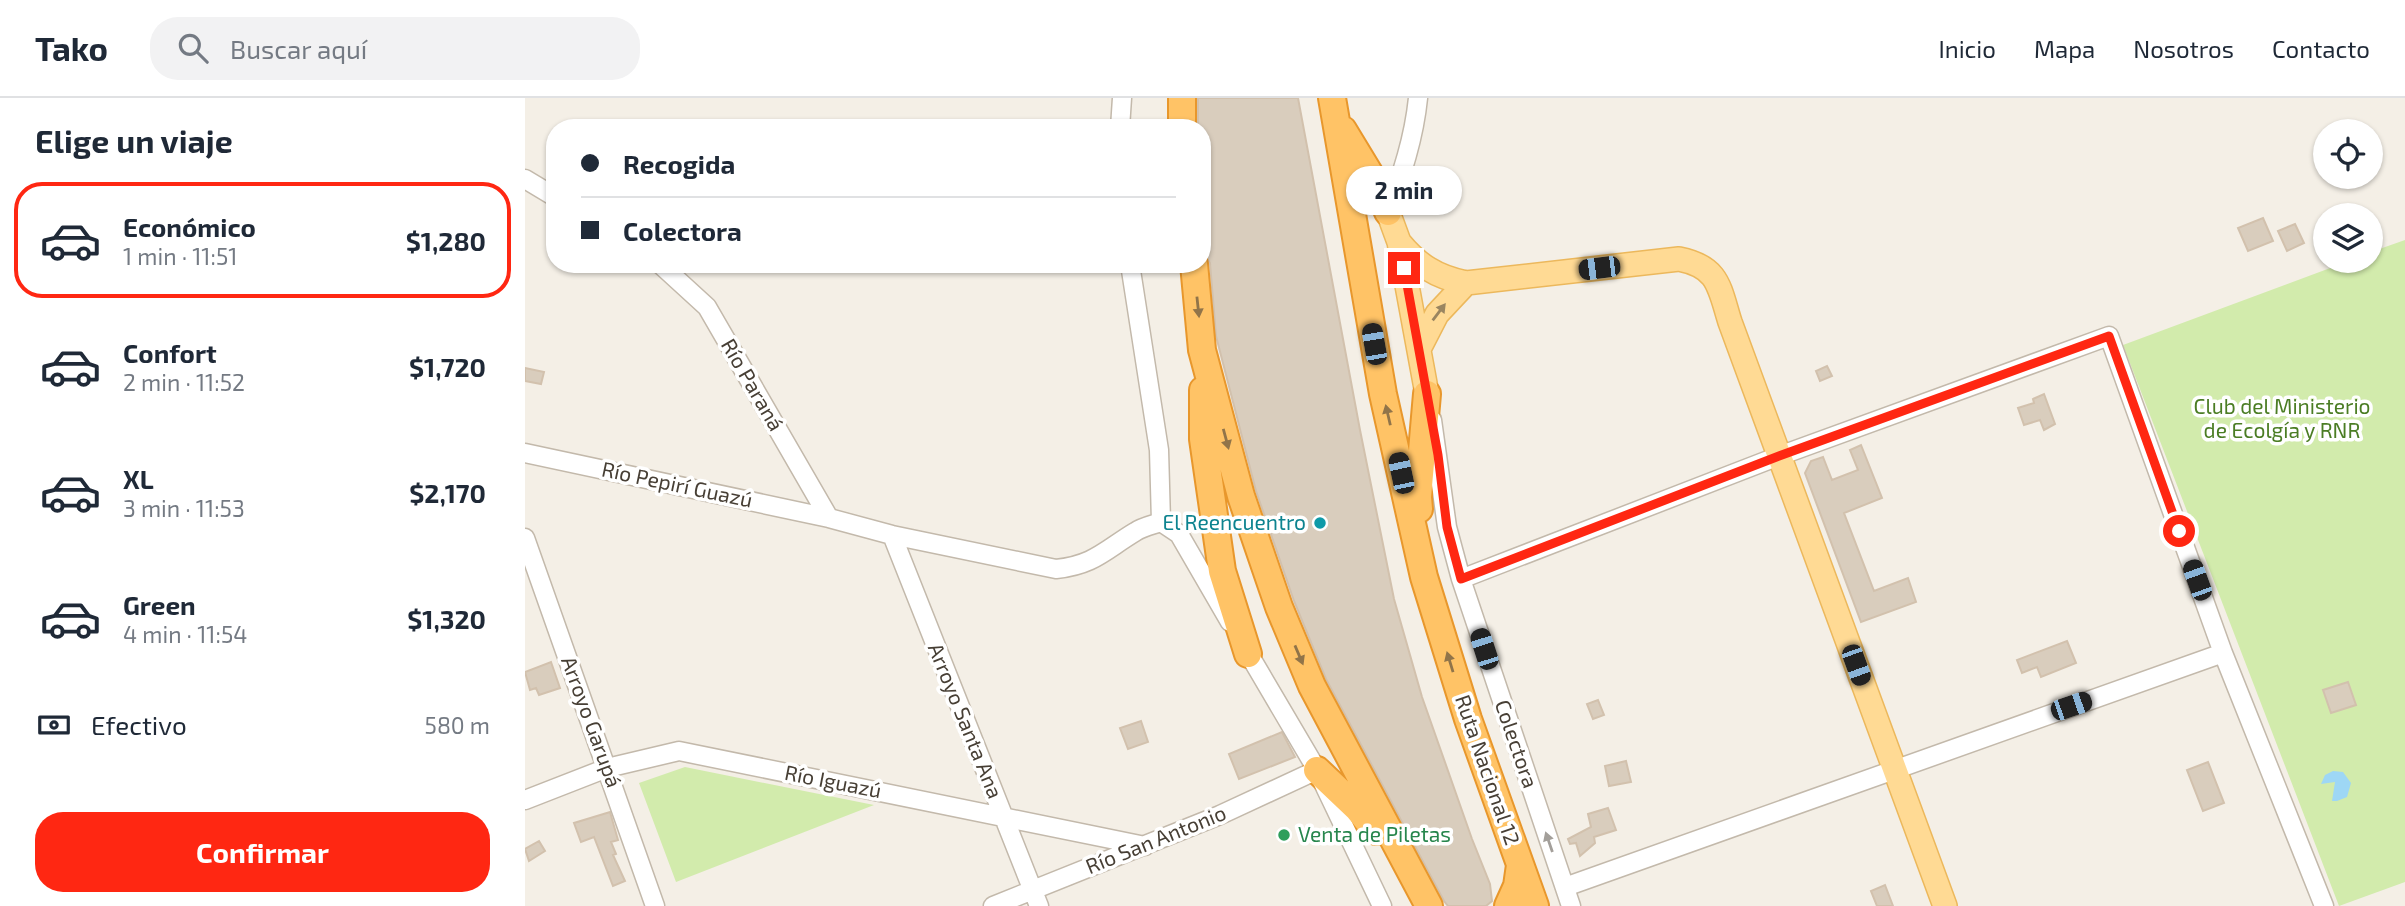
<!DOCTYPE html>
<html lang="es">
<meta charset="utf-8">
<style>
body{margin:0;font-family:"Exo 2",sans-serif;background:#f2f2f3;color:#1f2937;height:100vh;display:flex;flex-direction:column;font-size:26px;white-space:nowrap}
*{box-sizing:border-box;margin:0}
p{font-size:23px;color:#747a83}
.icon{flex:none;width:38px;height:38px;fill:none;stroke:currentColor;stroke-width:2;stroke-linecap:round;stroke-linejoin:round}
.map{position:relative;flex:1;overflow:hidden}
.details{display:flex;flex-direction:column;background:#fff;width:525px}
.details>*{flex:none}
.hud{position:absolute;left:21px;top:21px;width:665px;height:154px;border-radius:28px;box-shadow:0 2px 5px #0004;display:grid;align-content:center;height:154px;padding:0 35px;background:#fff}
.tools{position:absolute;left:1788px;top:21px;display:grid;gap:14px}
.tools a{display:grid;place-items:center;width:70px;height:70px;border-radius:50%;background:#fff;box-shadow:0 2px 5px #0004;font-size:35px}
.end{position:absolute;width:32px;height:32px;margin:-16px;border:9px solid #ff2712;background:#fff;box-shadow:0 0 0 4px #fff}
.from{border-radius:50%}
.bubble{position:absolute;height:49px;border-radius:24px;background:#fff;box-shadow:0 2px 5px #0004;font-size:23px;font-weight:700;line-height:49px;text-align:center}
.car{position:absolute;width:21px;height:42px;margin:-21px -10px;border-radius:9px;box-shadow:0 0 5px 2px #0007;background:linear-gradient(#222 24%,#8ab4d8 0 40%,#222 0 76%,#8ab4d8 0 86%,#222 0)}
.hud b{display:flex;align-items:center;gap:24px;height:66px;font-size:26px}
.hud b+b{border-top:2px solid #e0e1e3}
.hud i{width:18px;height:18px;background:#1f2937}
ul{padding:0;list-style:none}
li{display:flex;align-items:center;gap:21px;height:116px;margin:0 14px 10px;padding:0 21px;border:4px solid transparent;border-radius:28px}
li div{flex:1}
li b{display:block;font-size:26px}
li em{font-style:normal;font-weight:700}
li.current{border-color:#ff2712}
li>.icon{width:63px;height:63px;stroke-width:1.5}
h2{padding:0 35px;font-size:32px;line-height:84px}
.pay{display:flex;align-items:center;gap:18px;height:77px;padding:0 35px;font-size:26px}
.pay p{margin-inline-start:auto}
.primary-button{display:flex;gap:14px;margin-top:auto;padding:14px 35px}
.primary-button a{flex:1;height:80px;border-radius:28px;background:#ff2712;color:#fff;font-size:28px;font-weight:700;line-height:80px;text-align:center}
header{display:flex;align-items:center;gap:42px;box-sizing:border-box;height:98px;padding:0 35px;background:#fff;border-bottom:2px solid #e0e1e3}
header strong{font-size:33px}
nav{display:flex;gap:38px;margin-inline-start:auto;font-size:24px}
.search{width:490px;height:63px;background:#f2f2f3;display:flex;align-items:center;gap:18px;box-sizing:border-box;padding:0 24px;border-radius:28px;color:#747a83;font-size:26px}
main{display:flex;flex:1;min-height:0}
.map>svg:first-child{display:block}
.green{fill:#d2ebac}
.water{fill:#9ed7f5}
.building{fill:#d9cdbd;stroke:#d2c1ad;stroke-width:2}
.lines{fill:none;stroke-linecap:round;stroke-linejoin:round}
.minor-casing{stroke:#c3b9ab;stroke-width:21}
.major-casing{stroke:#ecb85c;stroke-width:26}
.highway-casing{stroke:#e8972c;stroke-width:30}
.minor{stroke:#fff;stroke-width:18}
.major{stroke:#ffda94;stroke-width:23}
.highway{stroke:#ffc366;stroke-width:26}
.oneway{fill:#917449}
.oneway2{fill:#9a8560}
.oneway3{fill:#a39f9a}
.route{stroke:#ff2712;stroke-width:9}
.culture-dot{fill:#0f9aa8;stroke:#fff;stroke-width:2.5}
.leisure-dot{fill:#2e9e5b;stroke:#fff;stroke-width:2.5}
.labels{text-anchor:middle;stroke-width:7;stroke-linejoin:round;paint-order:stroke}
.street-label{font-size:21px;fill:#473f35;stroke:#fff}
.park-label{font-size:21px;fill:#4b7d24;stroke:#fff}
.culture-label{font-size:21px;fill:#0d838f;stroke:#fff;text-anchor:end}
.leisure-label{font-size:21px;fill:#27864d;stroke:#fff;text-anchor:start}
</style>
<header>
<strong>Tako</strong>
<div class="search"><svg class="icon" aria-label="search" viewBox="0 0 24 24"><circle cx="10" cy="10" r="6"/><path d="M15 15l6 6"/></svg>Buscar aquí</div>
<nav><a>Inicio</a><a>Mapa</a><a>Nosotros</a><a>Contacto</a></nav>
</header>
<main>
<section class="details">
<h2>Elige un viaje</h2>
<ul>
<li class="current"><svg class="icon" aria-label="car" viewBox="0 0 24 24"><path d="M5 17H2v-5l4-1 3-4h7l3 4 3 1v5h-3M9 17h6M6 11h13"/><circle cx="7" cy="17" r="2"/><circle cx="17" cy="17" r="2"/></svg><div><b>Económico</b><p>1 min · 11:51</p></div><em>$1,280</em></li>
<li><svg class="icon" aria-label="car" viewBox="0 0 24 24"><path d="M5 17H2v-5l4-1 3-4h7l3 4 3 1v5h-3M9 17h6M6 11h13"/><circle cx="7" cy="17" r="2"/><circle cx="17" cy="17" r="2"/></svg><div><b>Confort</b><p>2 min · 11:52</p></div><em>$1,720</em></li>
<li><svg class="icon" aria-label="car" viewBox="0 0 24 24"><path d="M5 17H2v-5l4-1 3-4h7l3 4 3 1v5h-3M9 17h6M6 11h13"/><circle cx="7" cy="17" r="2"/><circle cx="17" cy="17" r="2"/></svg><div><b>XL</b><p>3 min · 11:53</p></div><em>$2,170</em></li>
<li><svg class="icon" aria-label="car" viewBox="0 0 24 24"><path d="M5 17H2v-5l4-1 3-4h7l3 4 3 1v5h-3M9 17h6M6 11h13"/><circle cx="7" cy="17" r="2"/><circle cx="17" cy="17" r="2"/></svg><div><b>Green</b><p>4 min · 11:54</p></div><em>$1,320</em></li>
</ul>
<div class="pay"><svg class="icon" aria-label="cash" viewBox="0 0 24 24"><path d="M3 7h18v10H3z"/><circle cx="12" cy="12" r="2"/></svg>Efectivo<p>580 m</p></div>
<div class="primary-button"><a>Confirmar</a></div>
</section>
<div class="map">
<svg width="1880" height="808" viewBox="0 0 1880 808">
<rect width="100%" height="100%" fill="#f4efe6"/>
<path class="green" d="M1880,142V784L1814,808L1598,247L1824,163H1846V154Z
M160,669L349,707L151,784L114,685Z"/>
<path class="water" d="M1808,673L1818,674L1826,685L1822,699L1812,703H1807L1810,684L1796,686L1800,677Z"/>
<path class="building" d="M673,0H773L835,332L869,501L897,599L947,741L965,786L967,803L961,808H923L919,803L801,581L769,503L731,393L691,238L685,165L679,155L677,135V30H673Z
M1738,120L1748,143L1723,153L1713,130Z
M1770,126L1779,145L1762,153L1753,133Z
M1302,268L1307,278L1295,283L1291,273Z
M0,270L19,274L16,286L0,283Z
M1519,296L1530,326L1519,332L1515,322L1499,327L1493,310L1509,305L1508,301Z
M1336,347L1357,400L1319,415L1349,493L1383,480L1391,504L1336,524L1280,375L1286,363L1298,359L1307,382L1333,372L1325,352Z
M1542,543L1551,565L1516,579L1512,569L1497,575L1492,562Z
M26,564L35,590L14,597L11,590L5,592L0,574Z
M1823,584L1831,607L1806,615L1798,592Z
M1073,602L1079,617L1068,621L1062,606Z
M616,623L623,644L603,651L595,630Z
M757,634L770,659L714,681L704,656Z
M1101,663L1106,684L1084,688L1080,668Z
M1683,664L1699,705L1678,713L1662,672Z
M1083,710L1091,732L1069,739L1070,745L1055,758L1051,745L1045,746L1043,741L1066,729L1063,716Z
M85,714L93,742L86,744L91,756L88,757L100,783L88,788L69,739L56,744L49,725Z
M14,743L20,753L4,763L0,751Z
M1360,787L1368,808H1352L1346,793Z"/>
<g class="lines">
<g class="minor-casing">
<path id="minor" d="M595,30L597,0
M0,81L30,99
M863,114C877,76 889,40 893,0
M135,166L182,209L304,420
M605,166L634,352L636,424
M907,322L922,429L936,481L1046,808
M0,355L304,420L367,437L531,471C569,467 580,452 610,434C617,429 627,427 636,424L654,436L705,524
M367,437L514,808
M0,440L130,808
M936,481L1254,358L1584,238L1698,555L1799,808
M719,548L792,672L857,808
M0,702L82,670L154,653L620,748
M1040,789L1698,555
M468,808L695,717L792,672"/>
</g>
<g class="major-casing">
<path id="major" d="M863,114L874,144L902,296
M874,144C893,167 911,179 941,185L1154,161C1194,169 1194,189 1205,224L1420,808
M895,249L912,216L941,185"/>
</g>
<g class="highway-casing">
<path id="highway" d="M657,0V30
M807,0L858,296L899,479L943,621L1010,808
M818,32L852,88L863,114
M669,166L677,252L716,398L754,509L787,588L904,808
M678,292V341L697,473L723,556
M894,411L893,399L902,296
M792,672L832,710L851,733
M983,808L992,788L995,767"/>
</g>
<use href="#minor" class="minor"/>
<use href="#major" class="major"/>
<use href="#highway" class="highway"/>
</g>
<defs><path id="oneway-solid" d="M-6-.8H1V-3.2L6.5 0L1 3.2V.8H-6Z" transform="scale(1.75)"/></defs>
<g class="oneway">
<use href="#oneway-solid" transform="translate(673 209) rotate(84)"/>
<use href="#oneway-solid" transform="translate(863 317) rotate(-103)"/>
<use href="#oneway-solid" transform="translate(701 341) rotate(75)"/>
<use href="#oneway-solid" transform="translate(774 557) rotate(67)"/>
<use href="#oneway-solid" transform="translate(925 564) rotate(-107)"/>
</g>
<use class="oneway2" href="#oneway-solid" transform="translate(914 214) rotate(-53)"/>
<use class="oneway3" href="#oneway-solid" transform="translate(1024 744) rotate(-109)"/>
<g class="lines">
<path class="route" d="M879,170L913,357L922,429L936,481L1254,358L1584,238L1654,433"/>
</g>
<circle class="culture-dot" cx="795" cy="425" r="7"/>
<circle class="leisure-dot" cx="759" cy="737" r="7"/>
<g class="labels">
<g class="street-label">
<text transform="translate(227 287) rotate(60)" y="7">Río Paraná</text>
<text transform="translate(152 387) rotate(12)" y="7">Río Pepirí Guazú</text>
<text transform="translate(440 623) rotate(68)" y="7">Arroyo Santa Ana</text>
<text transform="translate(66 624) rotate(70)" y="7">Arroyo Garupá</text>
<text transform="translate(991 646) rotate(71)" y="7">Colectora</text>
<text transform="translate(962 672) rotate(71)" y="7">Ruta Nacional 12</text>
<text transform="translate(308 684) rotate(11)" y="7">Río Iguazú</text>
<text transform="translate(631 742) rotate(-22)" y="7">Río San Antonio</text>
</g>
<g class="park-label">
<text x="1757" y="316">Club del Ministerio<tspan x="1757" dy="24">de Ecolgía y RNR</tspan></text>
</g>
<g class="culture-label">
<text x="781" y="432">El Reencuentro</text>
</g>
<g class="leisure-label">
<text x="773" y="744">Venta de Piletas</text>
</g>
</g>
</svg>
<div class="tools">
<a><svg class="icon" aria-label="locate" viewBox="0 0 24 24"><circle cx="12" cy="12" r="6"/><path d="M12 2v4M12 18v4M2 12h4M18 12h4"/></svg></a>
<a><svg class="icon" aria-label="layers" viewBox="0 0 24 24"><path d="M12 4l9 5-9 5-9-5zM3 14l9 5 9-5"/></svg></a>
</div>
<i class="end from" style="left:1654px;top:433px"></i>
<i class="end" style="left:879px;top:170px"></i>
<div class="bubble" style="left:821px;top:68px;width:116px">2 min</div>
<i class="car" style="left:1074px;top:170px;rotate:263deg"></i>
<i class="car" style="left:849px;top:246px;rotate:350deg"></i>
<i class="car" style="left:876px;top:375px;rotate:348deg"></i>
<i class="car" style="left:1672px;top:482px;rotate:340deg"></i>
<i class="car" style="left:959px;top:551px;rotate:342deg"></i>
<i class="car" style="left:1331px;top:567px;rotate:160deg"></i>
<i class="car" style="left:1546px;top:608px;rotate:71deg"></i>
<div class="hud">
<b><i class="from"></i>Recogida</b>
<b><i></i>Colectora</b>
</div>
</div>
</main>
